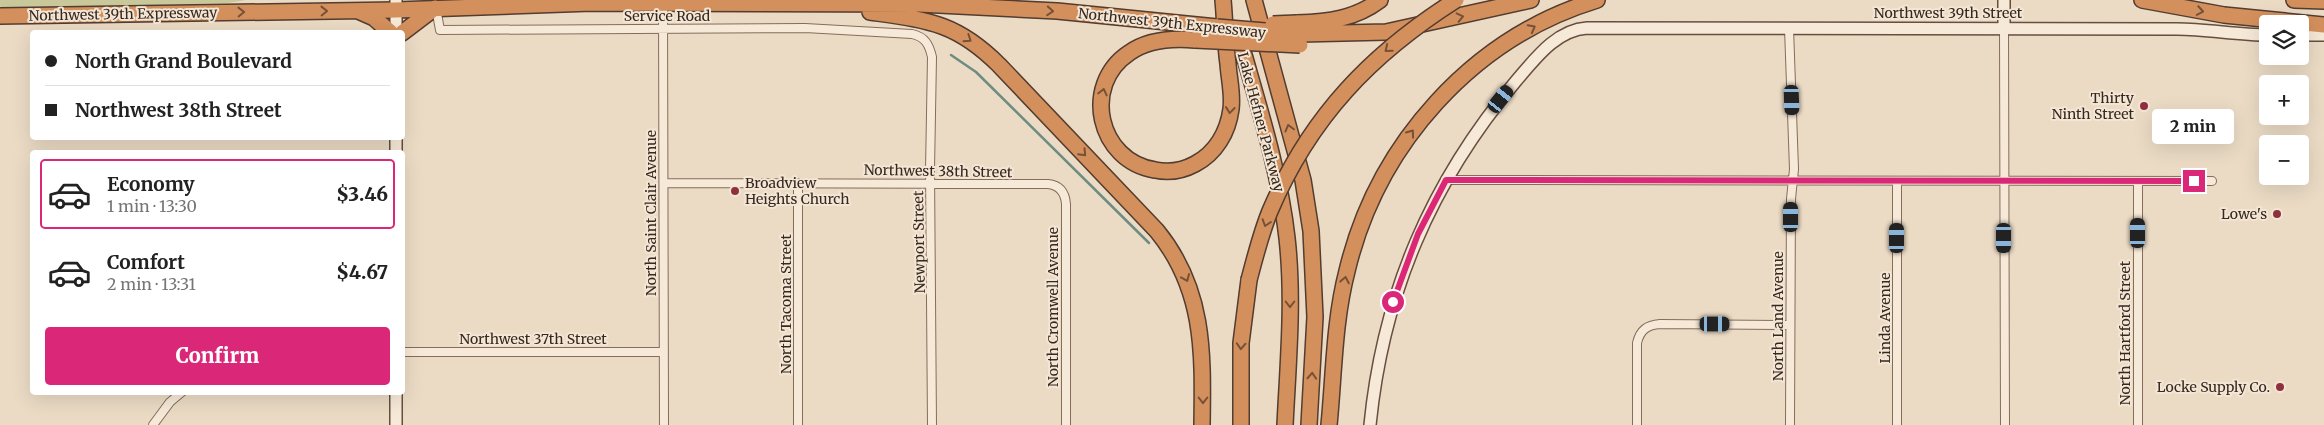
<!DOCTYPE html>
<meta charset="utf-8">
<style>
body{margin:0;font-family:Merriweather,serif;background:#f6f6f6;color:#222;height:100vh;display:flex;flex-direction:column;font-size:19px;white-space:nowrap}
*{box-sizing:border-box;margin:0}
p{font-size:16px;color:#767676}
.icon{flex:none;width:28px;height:28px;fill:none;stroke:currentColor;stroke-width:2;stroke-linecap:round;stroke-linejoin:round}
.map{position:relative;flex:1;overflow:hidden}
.sheet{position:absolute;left:30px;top:150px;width:375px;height:245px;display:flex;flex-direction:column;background:#fff;border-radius:5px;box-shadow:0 5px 20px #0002}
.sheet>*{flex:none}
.guide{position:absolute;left:30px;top:30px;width:375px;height:110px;border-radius:5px;box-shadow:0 5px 20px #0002;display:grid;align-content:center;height:110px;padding:0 15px;background:#fff}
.buttons{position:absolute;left:2259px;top:15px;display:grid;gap:10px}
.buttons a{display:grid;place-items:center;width:50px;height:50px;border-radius:5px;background:#fff;box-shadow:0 5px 20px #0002;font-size:25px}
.end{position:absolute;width:22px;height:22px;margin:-11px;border:6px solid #db2777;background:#fff;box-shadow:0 0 0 2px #fff}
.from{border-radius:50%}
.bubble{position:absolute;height:35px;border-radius:5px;background:#fff;box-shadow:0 5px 20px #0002;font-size:16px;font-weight:800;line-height:35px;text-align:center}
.car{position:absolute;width:15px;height:30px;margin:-15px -8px;border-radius:6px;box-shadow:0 0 4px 1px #0007;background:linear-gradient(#222 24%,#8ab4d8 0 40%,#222 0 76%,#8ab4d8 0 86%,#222 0)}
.guide b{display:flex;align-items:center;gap:18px;height:48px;font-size:19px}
.guide b+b{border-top:1px solid #e0e0e0}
.guide i{width:12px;height:12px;background:#222}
ul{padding:9px 0 0;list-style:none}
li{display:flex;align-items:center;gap:15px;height:70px;margin:0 10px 8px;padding:0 5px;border:2px solid transparent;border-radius:5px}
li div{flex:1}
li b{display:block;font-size:19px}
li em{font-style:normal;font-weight:800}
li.selected{border-color:#db2777}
li>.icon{width:45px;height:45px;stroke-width:1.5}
.button{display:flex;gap:10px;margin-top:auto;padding:10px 15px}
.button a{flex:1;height:58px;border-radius:5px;background:#db2777;color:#fff;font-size:20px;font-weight:800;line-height:58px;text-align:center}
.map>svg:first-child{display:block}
.green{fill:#c8c89a}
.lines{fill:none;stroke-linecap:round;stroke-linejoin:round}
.stream{stroke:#6e8c81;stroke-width:2.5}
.street-casing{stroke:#856d5c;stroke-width:10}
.secondary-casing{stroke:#674e3f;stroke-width:14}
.highway-casing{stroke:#533c30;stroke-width:18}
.street{stroke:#f6e9d8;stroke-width:8}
.secondary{stroke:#f6e9d8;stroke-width:11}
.highway{stroke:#d4905c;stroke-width:15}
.highway-bridge-casing{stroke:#533c30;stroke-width:18;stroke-linecap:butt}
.highway-bridge{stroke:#d4905c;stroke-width:15}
.oneway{stroke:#755137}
.route{stroke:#db2777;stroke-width:6}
.poi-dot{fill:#90303d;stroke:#f3e6d4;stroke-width:2}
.labels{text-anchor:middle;stroke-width:4;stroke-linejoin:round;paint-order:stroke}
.street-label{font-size:14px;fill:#36271f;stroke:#f3e6d4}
.poi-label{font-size:14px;fill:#36271f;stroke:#f3e6d4;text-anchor:end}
</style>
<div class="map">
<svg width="2324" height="425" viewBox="0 0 2324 425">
<rect width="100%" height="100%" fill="#ebdbc5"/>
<path class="green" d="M0,0H246L228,3L4,9L0,6Z"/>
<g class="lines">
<path class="stream" d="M951,55L976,72L1149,243"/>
<g class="street-casing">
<path id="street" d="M663,2L664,425
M436,8L440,30L805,28L912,34C925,37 929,44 932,57L930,170L932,425
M2004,27L2005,425
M1789,28L1794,169L1791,199L1790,425
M1445,180L2212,181
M664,183L1048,184C1059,185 1065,192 1066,204V425
M798,183V425
M402,352H664
M153,425L170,402L182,392
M1637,425V343C1640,330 1647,325 1660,324L1790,325
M1897,425V182
M2138,425V181"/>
</g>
<g class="secondary-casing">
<path id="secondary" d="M396,0V32
M2004,1V27
M2300,35H2324
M396,152V138
M396,425V392
M1370,425C1383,294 1431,182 1516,81C1535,59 1556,30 1587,28C1783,28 1980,27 2177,29C2207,29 2237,35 2268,35"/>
</g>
<g class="highway-casing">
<path id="highway" d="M1254,0L1303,180L1311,231L1315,317L1309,425
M2142,0L2224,15L2324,25
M2294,0L2324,1
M358,11L374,18L390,32
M870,12C927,20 956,22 999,65L1157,231C1205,290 1203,353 1202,425
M0,16L396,10L592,3L919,4L1057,11L1217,27
M1297,23C1328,22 1355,19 1380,0
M1237,30C1256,99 1279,167 1287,238C1294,300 1288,363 1285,425
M402,33L435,8
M1301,34L1386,32L1531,0
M1195,40C1173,38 1147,40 1129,53C1081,85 1098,161 1155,170C1169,173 1182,171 1195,164C1216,153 1228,132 1231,109C1233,94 1229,79 1228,64C1225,43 1225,21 1223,0
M1241,425V343L1249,280
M1329,425C1334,374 1334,321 1347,271C1377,145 1472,38 1597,0"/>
</g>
<use href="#street" class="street"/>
<use href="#secondary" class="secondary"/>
<use href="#highway" class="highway"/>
<g class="highway-bridge-casing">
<path id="highway-bridge" d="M1273,24L1297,23
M1217,27L1301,34
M1195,40L1300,45
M1249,280C1255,257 1261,233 1270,211C1310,117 1371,54 1456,0"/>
</g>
<use href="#highway-bridge" class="highway-bridge"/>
</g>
<defs><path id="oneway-chevron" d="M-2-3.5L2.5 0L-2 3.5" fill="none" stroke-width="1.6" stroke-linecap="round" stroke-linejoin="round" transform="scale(1.25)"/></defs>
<g class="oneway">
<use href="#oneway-chevron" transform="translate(324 11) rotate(-1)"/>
<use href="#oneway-chevron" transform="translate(1050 11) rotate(4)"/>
<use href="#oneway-chevron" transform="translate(2200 11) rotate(10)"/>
<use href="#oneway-chevron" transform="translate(241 12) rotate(-1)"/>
<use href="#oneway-chevron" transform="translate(1460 17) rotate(-13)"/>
<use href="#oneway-chevron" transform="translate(1532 28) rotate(-28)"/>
<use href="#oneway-chevron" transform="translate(968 39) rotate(34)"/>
<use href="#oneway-chevron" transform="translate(1388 49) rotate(141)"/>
<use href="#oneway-chevron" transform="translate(1103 92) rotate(-77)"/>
<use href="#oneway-chevron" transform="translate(1230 110) rotate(97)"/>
<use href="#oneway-chevron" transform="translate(1289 128) rotate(-105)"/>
<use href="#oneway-chevron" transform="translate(1411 133) rotate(-54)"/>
<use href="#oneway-chevron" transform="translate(1083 153) rotate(47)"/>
<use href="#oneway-chevron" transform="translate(1266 223) rotate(108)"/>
<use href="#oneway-chevron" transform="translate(1186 278) rotate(67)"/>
<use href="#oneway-chevron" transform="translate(1345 280) rotate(-79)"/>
<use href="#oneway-chevron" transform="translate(1290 304) rotate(90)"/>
<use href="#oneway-chevron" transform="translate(1241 346) rotate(93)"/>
<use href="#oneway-chevron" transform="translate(1312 376) rotate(-87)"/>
<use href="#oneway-chevron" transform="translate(1203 400) rotate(90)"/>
</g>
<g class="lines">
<path class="route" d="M1393,302L1418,234L1446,180L2194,181"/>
</g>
<g class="poi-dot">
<circle cx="2144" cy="106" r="5"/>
<circle cx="735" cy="191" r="5"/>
<circle cx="2277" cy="214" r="5"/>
<circle cx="2280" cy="387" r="5"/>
</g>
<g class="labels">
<g class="street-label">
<text x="1948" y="18">Northwest 39th Street</text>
<text transform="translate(123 14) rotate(-1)" y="5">Northwest 39th Expressway</text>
<text x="667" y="21">Service Road</text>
<text transform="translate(1172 23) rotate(6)" y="5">Northwest 39th Expressway</text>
<text transform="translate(1261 122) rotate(75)" y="5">Lake Hefner Parkway</text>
<text transform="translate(938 171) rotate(1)" y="5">Northwest 38th Street</text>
<text transform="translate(651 213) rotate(-90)" y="5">North Saint Clair Avenue</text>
<text transform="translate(919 242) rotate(-91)" y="5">Newport Street</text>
<text transform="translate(786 304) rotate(-90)" y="5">North Tacoma Street</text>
<text transform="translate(1053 307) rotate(-90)" y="5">North Cromwell Avenue</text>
<text transform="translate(1778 316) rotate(-90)" y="5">North Land Avenue</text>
<text transform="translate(1885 318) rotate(-90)" y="5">Linda Avenue</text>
<text transform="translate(2125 333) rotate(-90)" y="5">North Hartford Street</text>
<text x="533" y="344">Northwest 37th Street</text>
</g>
<g class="poi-label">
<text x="2134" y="103">Thirty<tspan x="2134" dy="16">Ninth Street</tspan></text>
<text x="745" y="188" text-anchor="start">Broadview<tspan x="745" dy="16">Heights Church</tspan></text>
<text x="2267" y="219">Lowe's</text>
<text x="2270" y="392">Locke Supply Co.</text>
</g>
</g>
</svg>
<div class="buttons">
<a><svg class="icon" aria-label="layers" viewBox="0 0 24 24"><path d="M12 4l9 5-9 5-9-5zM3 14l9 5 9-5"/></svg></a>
<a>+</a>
<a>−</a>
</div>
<i class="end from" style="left:1393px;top:302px"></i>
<i class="end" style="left:2194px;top:181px"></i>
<div class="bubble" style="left:2152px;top:109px;width:82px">2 min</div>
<i class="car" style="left:1501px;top:99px;rotate:39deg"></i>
<i class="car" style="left:1792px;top:100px;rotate:178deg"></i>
<i class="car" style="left:1791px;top:217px;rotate:0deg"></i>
<i class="car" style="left:2138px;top:233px;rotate:0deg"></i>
<i class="car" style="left:1897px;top:238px;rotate:0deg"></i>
<i class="car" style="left:2004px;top:238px;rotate:180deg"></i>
<i class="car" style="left:1715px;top:324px;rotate:90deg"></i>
<div class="guide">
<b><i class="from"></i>North Grand Boulevard</b>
<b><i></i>Northwest 38th Street</b>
</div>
<section class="sheet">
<ul>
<li class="selected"><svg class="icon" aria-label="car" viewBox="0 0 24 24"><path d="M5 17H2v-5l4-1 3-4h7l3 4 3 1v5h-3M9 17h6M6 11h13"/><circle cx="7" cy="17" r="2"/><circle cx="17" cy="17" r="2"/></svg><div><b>Economy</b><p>1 min · 13:30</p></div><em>$3.46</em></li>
<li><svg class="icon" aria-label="car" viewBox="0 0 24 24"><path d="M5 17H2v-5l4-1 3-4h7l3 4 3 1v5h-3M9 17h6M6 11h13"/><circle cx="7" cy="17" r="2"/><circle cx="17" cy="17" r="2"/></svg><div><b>Comfort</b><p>2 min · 13:31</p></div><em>$4.67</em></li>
</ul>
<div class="button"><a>Confirm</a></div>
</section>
</div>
